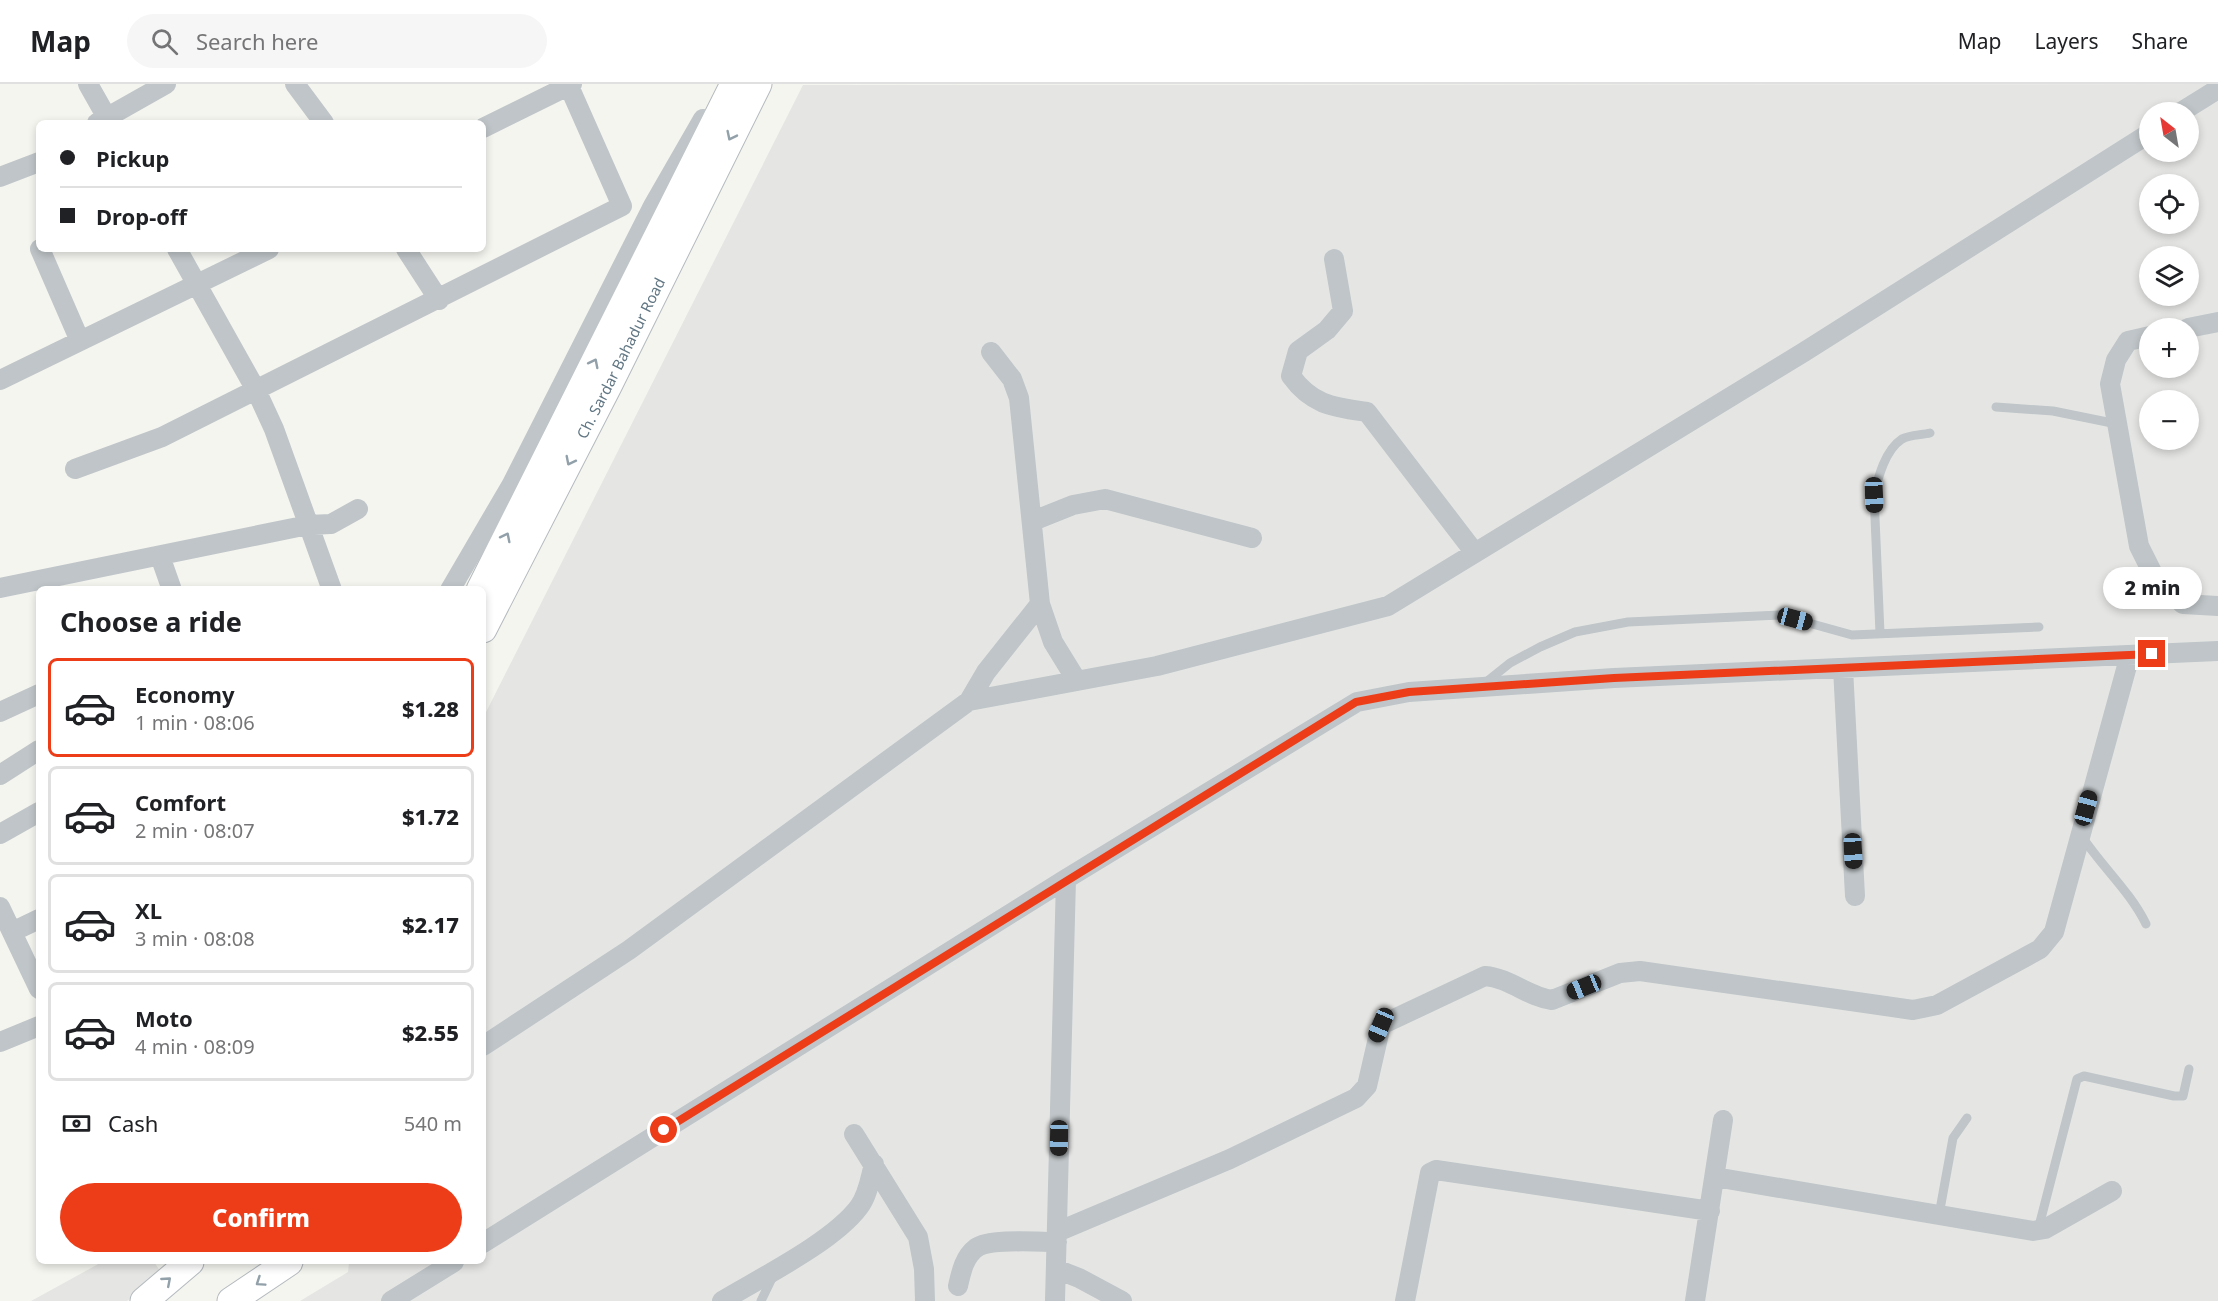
<!DOCTYPE html>
<meta charset="utf-8">
<style>
body{margin:0;font-family:"Noto Sans",sans-serif;background:#f6f6f6;color:#202124;height:100vh;display:flex;flex-direction:column;font-size:22px;white-space:nowrap}
*{box-sizing:border-box;margin:0}
p{font-size:20px;color:#757577}
.icon{flex:none;width:33px;height:33px;fill:none;stroke:currentColor;stroke-width:2;stroke-linecap:round;stroke-linejoin:round}
.map{position:relative;flex:1;overflow:hidden}
.details{position:absolute;left:36px;top:502px;width:450px;height:678px;display:flex;flex-direction:column;background:#fff;border-radius:9px;box-shadow:0 3px 9px #0003}
.details>*{flex:none}
.guide{position:absolute;left:36px;top:36px;width:450px;height:132px;border-radius:9px;box-shadow:0 3px 9px #0003;display:grid;align-content:center;height:132px;padding:0 24px;background:#fff}
.needle{width:39px;rotate:329deg}
.buttons{position:absolute;left:2139px;top:18px;display:grid;gap:12px}
.buttons a{display:grid;place-items:center;width:60px;height:60px;border-radius:50%;background:#fff;box-shadow:0 3px 9px #0003;font-size:30px}
.end{position:absolute;width:27px;height:27px;margin:-14px;border:8px solid #ed3d18;background:#fff;box-shadow:0 0 0 3px #fff}
.from{border-radius:50%}
.bubble{position:absolute;height:42px;border-radius:21px;background:#fff;box-shadow:0 3px 9px #0003;font-size:20px;font-weight:800;line-height:42px;text-align:center}
.car{position:absolute;width:18px;height:36px;margin:-18px -9px;border-radius:8px;box-shadow:0 0 4px 2px #0007;background:linear-gradient(#222 24%,#8ab4d8 0 40%,#222 0 76%,#8ab4d8 0 86%,#222 0)}
.guide b{display:flex;align-items:center;gap:21px;height:57px;font-size:22px}
.guide b+b{border-top:2px solid #e0e0e0}
.guide i{width:15px;height:15px;background:#202124}
ul{padding:0;list-style:none}
li{display:flex;align-items:center;gap:18px;height:99px;margin:0 12px 9px;padding:0 12px;border:3px solid #e0e0e0;border-radius:9px}
li div{flex:1}
li b{display:block;font-size:22px}
li em{font-style:normal;font-weight:800}
li.on{border-color:#ed3d18}
li>.icon{width:54px;height:54px;stroke-width:1.5}
h2{padding:0 24px;font-size:27px;line-height:72px}
.pay{display:flex;align-items:center;gap:15px;height:66px;padding:0 24px;font-size:22px}
.pay p{margin-inline-start:auto}
.button{display:flex;gap:12px;margin-top:auto;padding:12px 24px}
.button a{flex:1;height:69px;border-radius:36px;background:#ed3d18;color:#fff;font-size:24px;font-weight:800;line-height:69px;text-align:center}
header{display:flex;align-items:center;gap:36px;box-sizing:border-box;height:84px;padding:0 30px;background:#fff;border-bottom:2px solid #e0e0e0}
header strong{font-size:28px}
nav{display:flex;gap:33px;margin-inline-start:auto;font-size:21px}
.search{width:420px;height:54px;background:#f6f6f6;display:flex;align-items:center;gap:15px;box-sizing:border-box;padding:0 21px;border-radius:33px;color:#757577;font-size:22px}
.map>svg:first-child{display:block}
.built{fill:#e5e6e4;fill-rule:evenodd}
.lines{fill:none;stroke-linecap:round;stroke-linejoin:round}
.secondary-casing{stroke:#b4babe;stroke-width:29}
.service{stroke:#bfc5c8;stroke-width:9}
.minor{stroke:#bfc5c8;stroke-width:20}
.secondary{stroke:#fff;stroke-width:27}
.oneway{stroke:#91a0a9}
.route{stroke:#ed3d18;stroke-width:8}
.labels{text-anchor:middle;stroke-width:6;stroke-linejoin:round;paint-order:stroke}
.street-label{font-size:15px;fill:#627784;stroke:#fff}
</style>
<header>
<strong>Map</strong>
<div class="search"><svg class="icon" aria-label="search" viewBox="0 0 24 24"><circle cx="10" cy="10" r="6"/><path d="M15 15l6 6"/></svg>Search here</div>
<nav><a>Map</a><a>Layers</a><a>Share</a></nav>
</header>
<div class="map">
<svg width="2218" height="1217" viewBox="0 0 2218 1217">
<rect width="100%" height="100%" fill="#f5f5f0"/>
<path class="built" d="M2218,0V1217H300L348,1188L349,1178H483V634L803,1ZM2150,28H2188V68H2150ZM2150,100H2188V140H2150ZM2150,172H2188V212H2150ZM2150,244H2188V284H2150ZM2150,316H2188V356H2150Z
M102,1178H154L163,1191L127,1217H31Z"/>
<g class="lines">
<g class="secondary-casing">
<g id="secondary">
<path d="M480,506L734,0"/>
<path id="s1" d="M483,545L608,302L758,0"/>
<path d="M144,1217L190,1178"/>
<path d="M231,1217L289,1178"/>
</g>
</g>
<path class="service" d="M1996,323L2053,327L2117,340
M1880,549L1874,411C1878,394 1885,366 1902,355C1909,351 1922,351 1930,349
M1485,599L1510,579L1540,563L1575,548L1628,538L1780,531L1852,551L2039,543
M2081,751C2101,782 2130,807 2146,840
M1939,1131L1953,1054L1967,1034
M2038,1146L2077,995L2084,992L2174,1012H2183L2189,985
M761,1217L773,1192"/>
<path class="minor" d="M88,0L110,39
M295,0L324,39
M2181,28L2218,5
M97,39L166,0
M483,44L572,0
M0,93L39,78
M40,165L80,257
M177,165L256,306L274,345L332,506
M406,165L439,216
M1334,175L1343,227L1327,246L1298,267L1291,292C1312,321 1333,323 1367,328L1475,469
M2188,244L2218,238
M2150,252L2128,257L2116,276L2110,300L2139,462L2156,496L2183,520L2218,522
M991,268L1012,295L1019,314L1040,520L1053,558L1077,597
M0,296L269,165
M75,385L162,353L622,122L568,0
M1033,437L1073,421L1105,415L1252,454
M160,472L172,506
M0,504L308,441L331,440L358,425
M450,506L512,400L653,122L703,35
M1843,584L1855,812
M969,617L986,588L1040,520
M0,628L39,610
M0,691L39,666
M0,750L39,728
M0,823L39,905
M12,848L39,835
M0,958L39,942
M483,962L629,866L969,617L1157,582L1388,522L1804,268L2150,49
M854,1050L918,1153L924,1185L925,1217
M1715,1093L2033,1147L2045,1145L2112,1107
M1057,1148L1230,1075L1356,1014L1367,1002L1381,941L1485,892C1510,894 1528,913 1552,916L1620,889L1640,887L1913,926L1937,921L2040,865L2054,848L2130,571
M483,1159L1066,795L1357,618L1409,608L1614,594L2218,567
M1056,1185L1079,1194L1122,1217
M958,1202C961,1189 964,1173 976,1164C990,1154 1038,1158 1057,1158
M391,1217L454,1178
M722,1217C760,1194 833,1158 859,1123C868,1111 870,1095 874,1080
M1055,1217L1066,795
M1405,1217L1430,1089L1436,1086L1710,1127
M1695,1217L1723,1036"/>
<use href="#secondary" class="secondary"/>
</g>
<defs><path id="oneway-chevron" d="M-2-3.5L2.5 0L-2 3.5" fill="none" stroke-width="1.6" stroke-linecap="round" stroke-linejoin="round" transform="scale(1.5)"/></defs>
<g class="oneway">
<use href="#oneway-chevron" transform="translate(731 52) rotate(116)"/>
<use href="#oneway-chevron" transform="translate(594 279) rotate(-63)"/>
<use href="#oneway-chevron" transform="translate(570 377) rotate(117)"/>
<use href="#oneway-chevron" transform="translate(506 453) rotate(-63)"/>
<use href="#oneway-chevron" transform="translate(167 1197) rotate(-41)"/>
<use href="#oneway-chevron" transform="translate(260 1198) rotate(146)"/>
</g>
<g class="lines">
<path class="route" d="M664,1046L1356,618L1409,608L1614,594L2152,570"/>
</g>
<g class="labels">
<g class="street-label">
<text dy="5" stroke="none"><textPath href="#s1" startOffset="304">Ch. Sardar Bahadur Road</textPath></text>
</g>
</g>
</svg>
<div class="buttons">
<a><svg class="needle" viewBox="-14 -14 28 28"><path d="M0-13l5 13h-10z" fill="#e53935"/><path d="M0 13l5-13h-10z" fill="#757577"/></svg></a>
<a><svg class="icon" aria-label="locate" viewBox="0 0 24 24"><circle cx="12" cy="12" r="6"/><path d="M12 2v4M12 18v4M2 12h4M18 12h4"/></svg></a>
<a><svg class="icon" aria-label="layers" viewBox="0 0 24 24"><path d="M12 4l9 5-9 5-9-5zM3 14l9 5 9-5"/></svg></a>
<a>+</a>
<a>−</a>
</div>
<i class="end from" style="left:664px;top:1046px"></i>
<i class="end" style="left:2152px;top:570px"></i>
<div class="bubble" style="left:2103px;top:483px;width:99px">2 min</div>
<i class="car" style="left:1874px;top:411px;rotate:178deg"></i>
<i class="car" style="left:1795px;top:535px;rotate:105deg"></i>
<i class="car" style="left:2086px;top:724px;rotate:15deg"></i>
<i class="car" style="left:1853px;top:767px;rotate:177deg"></i>
<i class="car" style="left:1584px;top:903px;rotate:248deg"></i>
<i class="car" style="left:1381px;top:941px;rotate:203deg"></i>
<i class="car" style="left:1059px;top:1054px;rotate:181deg"></i>
<div class="guide">
<b><i class="from"></i>Pickup</b>
<b><i></i>Drop-off</b>
</div>
<section class="details">
<h2>Choose a ride</h2>
<ul>
<li class="on"><svg class="icon" aria-label="car" viewBox="0 0 24 24"><path d="M5 17H2v-5l4-1 3-4h7l3 4 3 1v5h-3M9 17h6M6 11h13"/><circle cx="7" cy="17" r="2"/><circle cx="17" cy="17" r="2"/></svg><div><b>Economy</b><p>1 min · 08:06</p></div><em>$1.28</em></li>
<li><svg class="icon" aria-label="car" viewBox="0 0 24 24"><path d="M5 17H2v-5l4-1 3-4h7l3 4 3 1v5h-3M9 17h6M6 11h13"/><circle cx="7" cy="17" r="2"/><circle cx="17" cy="17" r="2"/></svg><div><b>Comfort</b><p>2 min · 08:07</p></div><em>$1.72</em></li>
<li><svg class="icon" aria-label="car" viewBox="0 0 24 24"><path d="M5 17H2v-5l4-1 3-4h7l3 4 3 1v5h-3M9 17h6M6 11h13"/><circle cx="7" cy="17" r="2"/><circle cx="17" cy="17" r="2"/></svg><div><b>XL</b><p>3 min · 08:08</p></div><em>$2.17</em></li>
<li><svg class="icon" aria-label="car" viewBox="0 0 24 24"><path d="M5 17H2v-5l4-1 3-4h7l3 4 3 1v5h-3M9 17h6M6 11h13"/><circle cx="7" cy="17" r="2"/><circle cx="17" cy="17" r="2"/></svg><div><b>Moto</b><p>4 min · 08:09</p></div><em>$2.55</em></li>
</ul>
<div class="pay"><svg class="icon" aria-label="cash" viewBox="0 0 24 24"><path d="M3 7h18v10H3z"/><circle cx="12" cy="12" r="2"/></svg>Cash<p>540 m</p></div>
<div class="button"><a>Confirm</a></div>
</section>
</div>
